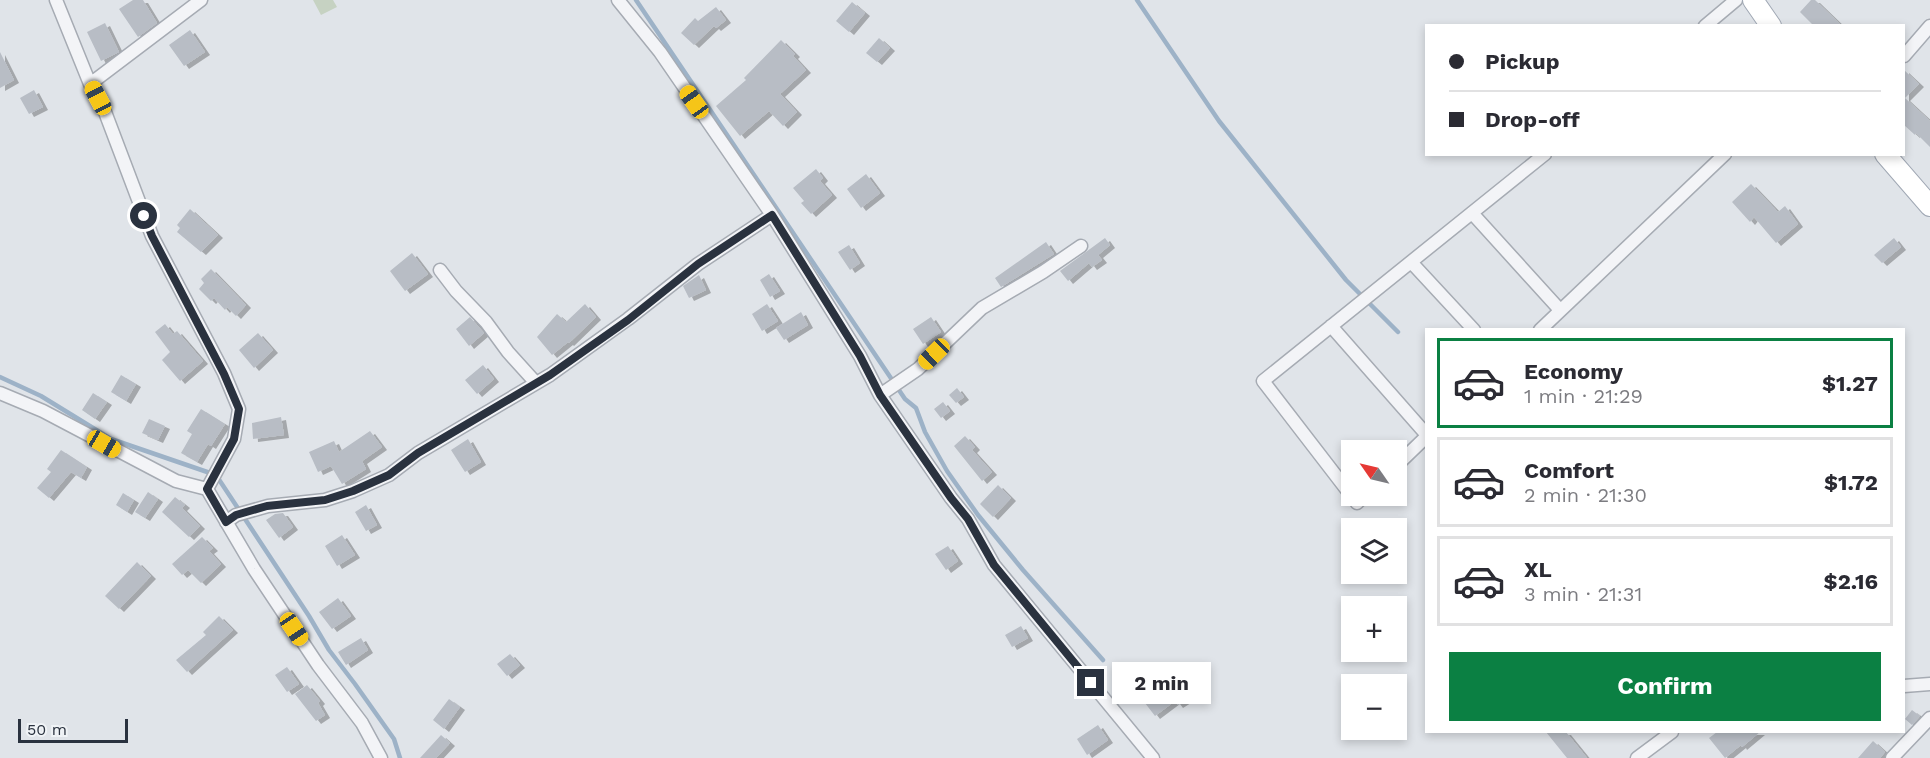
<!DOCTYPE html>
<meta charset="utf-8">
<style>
body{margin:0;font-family:"Work Sans",sans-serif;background:#f2f2f3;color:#2b2b33;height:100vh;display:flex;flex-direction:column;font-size:22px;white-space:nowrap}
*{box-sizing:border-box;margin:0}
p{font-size:20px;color:#7c7c81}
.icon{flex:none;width:33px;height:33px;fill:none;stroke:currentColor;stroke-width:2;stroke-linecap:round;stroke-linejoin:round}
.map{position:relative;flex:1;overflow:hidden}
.sheet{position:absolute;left:1425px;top:328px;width:480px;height:405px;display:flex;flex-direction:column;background:#fff;border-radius:0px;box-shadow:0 3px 9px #0003}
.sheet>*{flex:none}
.banner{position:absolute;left:1425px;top:24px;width:480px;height:132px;border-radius:0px;box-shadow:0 3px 9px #0003;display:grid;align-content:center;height:132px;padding:0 24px;background:#fff}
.needle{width:39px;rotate:304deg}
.fabs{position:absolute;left:1341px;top:440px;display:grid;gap:12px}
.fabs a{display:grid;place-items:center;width:66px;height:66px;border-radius:0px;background:#fff;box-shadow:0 3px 9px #0003;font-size:30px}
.scale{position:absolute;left:18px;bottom:15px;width:110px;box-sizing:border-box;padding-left:6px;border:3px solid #2a323f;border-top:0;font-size:16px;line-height:21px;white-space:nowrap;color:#2a323f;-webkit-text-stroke:4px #f0f3f6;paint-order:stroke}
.end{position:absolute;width:27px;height:27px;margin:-14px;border:8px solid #2a323f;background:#fff;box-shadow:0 0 0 3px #fff}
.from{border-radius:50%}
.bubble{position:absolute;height:42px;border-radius:0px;background:#fff;box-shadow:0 3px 9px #0003;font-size:20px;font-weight:700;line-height:42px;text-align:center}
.car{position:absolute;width:18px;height:36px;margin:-18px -9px;border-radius:8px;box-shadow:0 0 4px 2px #0007;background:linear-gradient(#f5c518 24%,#345 0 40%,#f5c518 0 76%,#345 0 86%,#f5c518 0)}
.banner b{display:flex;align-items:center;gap:21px;height:57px;font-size:22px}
.banner b+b{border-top:2px solid #e1e1e2}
.banner i{width:15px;height:15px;background:#2b2b33}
ul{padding:10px 0 0;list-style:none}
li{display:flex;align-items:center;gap:18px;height:90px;margin:0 12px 9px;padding:0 12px;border:3px solid #e1e1e2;border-radius:0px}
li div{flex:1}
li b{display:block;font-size:22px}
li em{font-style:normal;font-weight:700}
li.current{border-color:#0b8043}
li>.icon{width:54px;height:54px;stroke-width:1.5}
.action{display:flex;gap:12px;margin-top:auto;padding:12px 24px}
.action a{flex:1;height:69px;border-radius:0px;background:#0b8043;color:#fff;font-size:24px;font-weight:700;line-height:69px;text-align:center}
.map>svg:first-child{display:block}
.green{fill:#c6d2c2}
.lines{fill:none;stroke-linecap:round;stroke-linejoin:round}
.stream{stroke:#9db2c7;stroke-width:4.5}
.building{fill:#b8bdc5;filter:url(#shadow)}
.minor-casing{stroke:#a6abb3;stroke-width:15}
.primary-casing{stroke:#a0a8b4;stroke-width:22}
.minor{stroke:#f3f4f7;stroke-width:12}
.primary{stroke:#fff;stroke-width:20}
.route{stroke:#2a323f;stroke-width:8}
</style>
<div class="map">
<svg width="1930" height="758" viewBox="0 0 1930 758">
<defs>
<filter id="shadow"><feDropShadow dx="5" dy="3" stdDeviation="0" flood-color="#0004"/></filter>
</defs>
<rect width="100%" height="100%" fill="#e0e4e9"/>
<path class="green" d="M313,0H333L337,7L321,15Z"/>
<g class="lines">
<path class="stream" d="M636,0L905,399L916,408L925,432L947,471L978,515L1023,570L1103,660
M1137,0L1219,121L1346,280L1398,332
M0,377L41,396L111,439L216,475L309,616L329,650L355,684L394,739L400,758"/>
</g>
<path class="building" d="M133,0H143L157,23L138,37L119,9Z
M1811,0H1815L1842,26H1814L1800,12Z
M852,2L865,13L849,32L836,21Z
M716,7L726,20L716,28L714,26L694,45L681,33L695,18L698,21Z
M105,23L119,52L101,61L87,32Z
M190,30L205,52L184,66L169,45Z
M879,38L890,48L877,62L866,53Z
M781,40L795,54L793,56L806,70L780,94L797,112L783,126L769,111L740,136L716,106L746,80L744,78Z
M0,52L14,80L0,88Z
M1904,70L1919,84L1905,98L1930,121V147L1916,133L1915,135L1904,125Z
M34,90L43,107L29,114L20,98Z
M816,169L823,178L820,181L832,195L811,214L801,203L804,201L793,188Z
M866,174L880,193L861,208L847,189Z
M1751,184L1778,212L1785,206L1798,224L1776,243L1754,217L1750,222L1732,202Z
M190,209L218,235L201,252L177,232L180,228L177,225Z
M1105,238L1110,245L1098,255L1102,260L1092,267L1089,263L1068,281L1060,271Z
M1894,238L1901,247L1882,263L1874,255Z
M1046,242L1054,254L1001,287L995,278Z
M849,245L860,263L850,270L838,252Z
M412,253L428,274L405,291L390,271Z
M211,269L246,305L236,316L227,307L225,310L214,298L211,301L199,289L204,283L201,279Z
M769,274L780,291L770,297L760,280Z
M699,275L706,290L689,298L683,286Z
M585,304L596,317L569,343L568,342L552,355L537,337L557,314L566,322Z
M767,304L778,321L762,331L752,314Z
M801,312L808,325L784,340L776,328Z
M470,317L484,333L469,346L456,329Z
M931,317L941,332L923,344L913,329Z
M165,324L173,334L177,331L203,361L180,381L162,360L170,352L155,332Z
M258,333L273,350L254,368L239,350Z
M483,365L494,379L477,394L465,380Z
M121,375L136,384L126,401L111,392Z
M957,388L964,397L956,403L949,395Z
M93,393L107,402L95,419L82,410Z
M943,402L950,411L941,418L934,409Z
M201,409L225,424L211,446L208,444L197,462L181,453L192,434L187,431Z
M281,417L284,435L253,439L252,423Z
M149,419L165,426L158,440L142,433Z
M370,431L382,447L362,461L366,469L342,484L331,466L318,472L309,452L334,441L339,452Z
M965,436L975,447L972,450L992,472L982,481L954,446Z
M468,439L481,462L465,472L451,450Z
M61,450L87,467L81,478L71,472L49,498L37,488L51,472L47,469Z
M998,485L1011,498L993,517L980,504Z
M148,492L158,499L145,518L135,512Z
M123,493L134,500L127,512L116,505Z
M175,497L185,505L182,508L200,526L189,537L162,512Z
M366,505L377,525L366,531L355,512Z
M283,513L293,527L279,538L266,520L275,514Z
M342,535L355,555L337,566L325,546Z
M202,537L213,548L209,551L221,564L201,583L188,570L182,575L172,564Z
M948,546L958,561L946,570L935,554Z
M137,562L151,576L119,609L105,596Z
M338,598L351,616L332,629L319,612Z
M219,616L233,630L187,672L176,660L206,635L203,632Z
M1021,626L1028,638L1012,647L1005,635Z
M361,638L368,650L346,665L338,652Z
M510,654L520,665L507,676L497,664Z
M287,667L299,684L287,692L275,675Z
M1181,674L1194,695L1178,705L1175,701L1155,716L1145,703L1167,687L1165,684Z
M307,685L320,701L318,703L325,715L316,721L295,694Z
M449,699L460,707L444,729L433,720Z
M1912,710L1920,716L1912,725L1905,719Z
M1098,725L1108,740L1087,755L1077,739Z
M1546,732H1566L1587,758H1567Z
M1717,732H1760L1742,747L1741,745L1725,758L1709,738Z
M441,735L450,743L436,758H420Z
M1873,741L1885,752L1880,758H1858Z"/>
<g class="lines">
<g class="minor-casing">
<path id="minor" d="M56,0L90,84L105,112L152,236L224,373L239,409L234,439L207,489
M618,0L660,52L772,215L860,356L880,395L951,498L968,519L994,565L1153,758
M1705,26L1736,0
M1904,56L1930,26
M90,84L201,0
M1472,213L1560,310
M1411,262L1474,330
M440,270L456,291L486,322L508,352L536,383
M1331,326L1426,434
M1540,330L1725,154
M0,393L43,411L176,481L207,489L254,569L318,665L362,723L381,758
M880,395L918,369L982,308L1043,272L1081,246
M1396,466L1426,437
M1365,495L1357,503L1263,381L1545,154
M226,522L236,515L268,506L325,500L353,491L389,475L418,453L550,375L628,319L698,264L772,215
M1904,686L1930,684
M1637,758L1672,732
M1892,758L1930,718"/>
</g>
<g class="primary-casing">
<path id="primary" d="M1753,0L1771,26
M1885,154L1930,206"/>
</g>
<use href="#minor" class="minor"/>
<use href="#primary" class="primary"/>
</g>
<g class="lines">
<path class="route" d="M144,216L152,236L224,374L239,409L234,439L207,489L226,522L236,515L267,506L325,500L353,491L389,475L418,453L550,375L628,320L698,264L772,215L860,356L880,395L951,498L968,519L994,565L1091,683"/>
</g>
</svg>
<div class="fabs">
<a><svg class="needle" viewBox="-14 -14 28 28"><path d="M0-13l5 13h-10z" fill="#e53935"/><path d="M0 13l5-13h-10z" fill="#7c7c81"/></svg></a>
<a><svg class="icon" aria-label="layers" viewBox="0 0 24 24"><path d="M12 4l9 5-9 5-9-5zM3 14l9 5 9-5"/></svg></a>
<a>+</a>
<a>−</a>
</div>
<div class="scale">50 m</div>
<i class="end from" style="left:144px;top:216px"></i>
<i class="end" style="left:1091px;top:683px"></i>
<div class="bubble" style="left:1112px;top:662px;width:99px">2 min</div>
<i class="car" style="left:98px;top:98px;rotate:332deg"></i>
<i class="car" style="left:694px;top:102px;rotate:325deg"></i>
<i class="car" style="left:934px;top:354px;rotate:226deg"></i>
<i class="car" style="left:104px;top:444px;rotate:120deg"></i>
<i class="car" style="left:294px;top:629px;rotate:146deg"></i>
<div class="banner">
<b><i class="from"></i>Pickup</b>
<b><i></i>Drop-off</b>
</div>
<section class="sheet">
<ul>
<li class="current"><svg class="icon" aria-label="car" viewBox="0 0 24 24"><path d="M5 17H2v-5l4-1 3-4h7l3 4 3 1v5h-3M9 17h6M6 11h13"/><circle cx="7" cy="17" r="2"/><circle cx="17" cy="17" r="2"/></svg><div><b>Economy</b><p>1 min · 21:29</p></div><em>$1.27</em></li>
<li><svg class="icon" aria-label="car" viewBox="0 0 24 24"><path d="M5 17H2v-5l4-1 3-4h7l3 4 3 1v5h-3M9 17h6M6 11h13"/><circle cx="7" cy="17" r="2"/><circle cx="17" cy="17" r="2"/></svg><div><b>Comfort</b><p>2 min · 21:30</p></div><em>$1.72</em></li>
<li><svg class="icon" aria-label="car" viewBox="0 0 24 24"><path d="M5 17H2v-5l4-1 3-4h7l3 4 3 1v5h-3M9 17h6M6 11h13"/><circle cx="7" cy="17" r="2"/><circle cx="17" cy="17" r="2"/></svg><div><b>XL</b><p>3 min · 21:31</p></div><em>$2.16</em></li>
</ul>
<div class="action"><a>Confirm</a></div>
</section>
</div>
